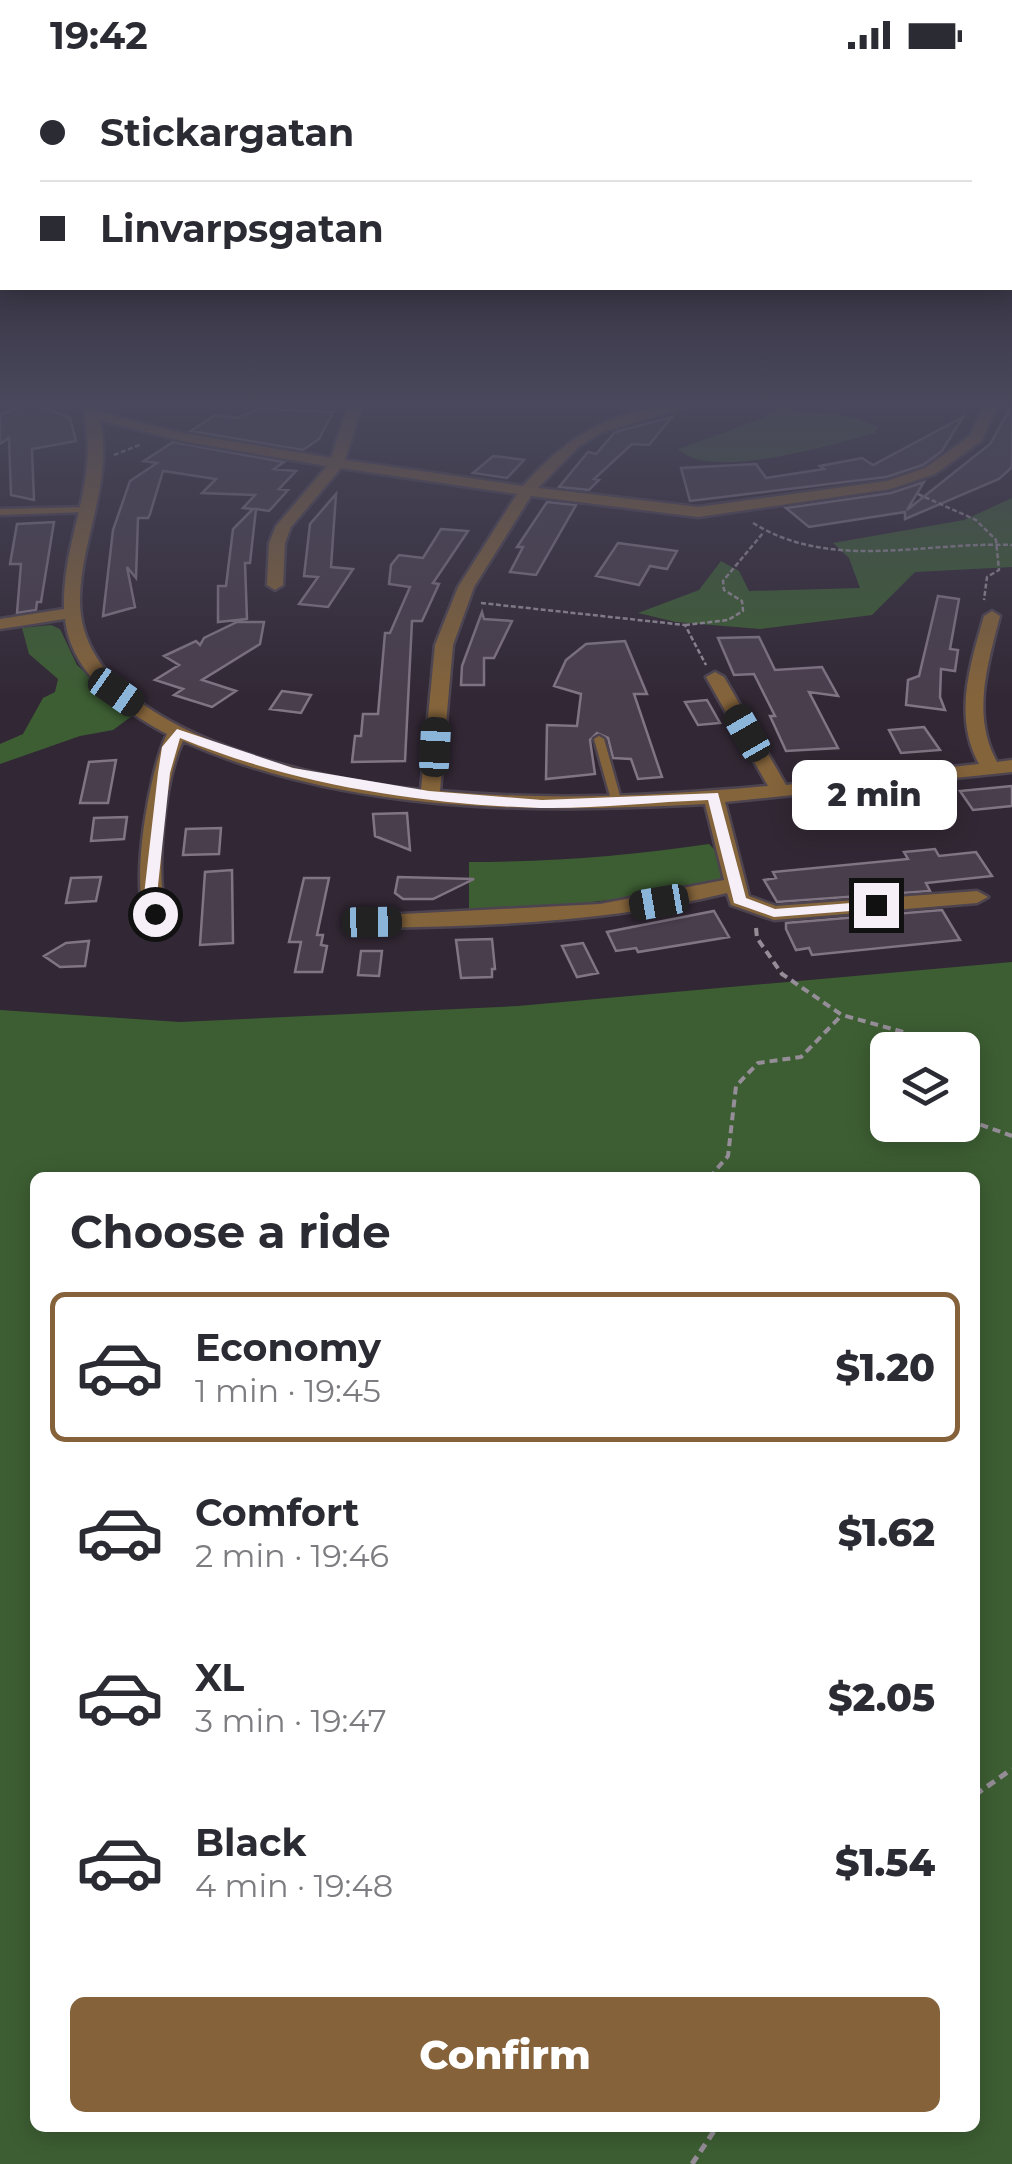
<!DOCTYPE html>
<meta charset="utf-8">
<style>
body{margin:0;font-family:Montserrat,sans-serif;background:#f2f2f3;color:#2b2b33;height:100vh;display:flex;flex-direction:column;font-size:38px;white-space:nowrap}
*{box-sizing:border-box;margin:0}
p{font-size:32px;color:#7c7c81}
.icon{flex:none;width:55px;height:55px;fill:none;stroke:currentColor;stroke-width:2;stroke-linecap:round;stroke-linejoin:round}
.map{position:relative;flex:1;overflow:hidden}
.side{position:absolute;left:30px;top:1102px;width:950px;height:960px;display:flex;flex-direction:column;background:#fff;border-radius:15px;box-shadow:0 5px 25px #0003}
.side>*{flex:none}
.guide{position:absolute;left:0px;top:0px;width:1012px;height:220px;box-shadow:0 5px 25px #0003;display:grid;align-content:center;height:220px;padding:0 40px;background:#fff}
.controls{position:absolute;left:870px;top:962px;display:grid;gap:20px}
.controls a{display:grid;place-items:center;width:110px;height:110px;border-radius:15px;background:#fff;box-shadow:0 5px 25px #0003;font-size:50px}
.end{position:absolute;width:45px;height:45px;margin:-22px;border:12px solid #f6eff8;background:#111;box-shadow:0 0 0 5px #111}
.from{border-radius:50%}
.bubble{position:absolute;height:70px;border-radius:15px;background:#fff;box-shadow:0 5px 25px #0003;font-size:32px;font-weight:800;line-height:70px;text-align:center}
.car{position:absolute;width:30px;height:60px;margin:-30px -15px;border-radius:12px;box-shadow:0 0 8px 2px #0007;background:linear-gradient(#222 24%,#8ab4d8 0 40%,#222 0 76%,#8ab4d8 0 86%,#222 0)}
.guide b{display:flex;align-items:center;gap:35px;height:95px;font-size:38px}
.guide b+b{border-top:2px solid #e1e1e2}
.guide i{width:25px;height:25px;background:#2b2b33}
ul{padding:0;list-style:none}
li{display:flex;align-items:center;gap:30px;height:150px;margin:0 20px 15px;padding:0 20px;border:5px solid transparent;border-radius:15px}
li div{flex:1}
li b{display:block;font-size:38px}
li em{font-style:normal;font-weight:800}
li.on{border-color:#856239}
li>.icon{width:90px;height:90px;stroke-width:1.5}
h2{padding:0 40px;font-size:45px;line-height:120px}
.primary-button{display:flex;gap:20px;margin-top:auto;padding:20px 40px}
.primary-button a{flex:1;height:115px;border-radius:15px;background:#856239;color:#fff;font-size:40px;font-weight:800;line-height:115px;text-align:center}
.status{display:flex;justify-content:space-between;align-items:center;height:70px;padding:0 50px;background:#fff;direction:ltr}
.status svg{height:28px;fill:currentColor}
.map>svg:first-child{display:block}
.green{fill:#3d5e33;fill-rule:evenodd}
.building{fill:#493e4c;stroke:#817584;stroke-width:2.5}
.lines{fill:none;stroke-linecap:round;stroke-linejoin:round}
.service-casing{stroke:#4d4450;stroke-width:5}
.minor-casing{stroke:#4d4450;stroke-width:5}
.path-far2{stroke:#958d97;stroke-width:2.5;stroke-dasharray:5 2.5;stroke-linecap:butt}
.path-far1{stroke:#958d97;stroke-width:4;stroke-dasharray:8 5;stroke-linecap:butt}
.path{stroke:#958d97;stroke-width:5;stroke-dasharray:9 6;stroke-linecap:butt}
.service{fill:#84643b;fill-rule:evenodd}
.minor{fill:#84643b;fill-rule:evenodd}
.route{fill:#f6eff8}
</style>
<div class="status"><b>19:42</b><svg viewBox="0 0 49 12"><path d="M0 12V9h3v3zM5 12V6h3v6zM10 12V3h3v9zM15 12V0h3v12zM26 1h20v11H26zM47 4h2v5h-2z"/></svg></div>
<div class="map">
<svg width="1012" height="2094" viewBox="0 0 1012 2094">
<rect width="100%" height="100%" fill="#322835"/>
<path class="green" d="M778,338L855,347L878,357L875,363C834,374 709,412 678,379L758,350Z
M1012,428V497L915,502L872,545L760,559L676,552L638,543L699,520L721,491L739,501L749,521L860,518L849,488L833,473L964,450Z
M51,555L60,559L77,595L132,646L113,660L80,666L0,694V674L23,664L43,628L55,622L58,609L29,584L22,558Z
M709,774L720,785L724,810C638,827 556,840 469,841V792C551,792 628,786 709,774Z
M1012,892V2094H0V940L180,952L518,936ZM888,980H962V1055H888ZM35,1108H975V2058H35Z"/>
<path class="building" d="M27,335H37L70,348L76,371L32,379L34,430L11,425L9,368L0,374V344Z
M1012,335V397L999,409L905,449V442L809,457L786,438L891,423L924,412L907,440L990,374Z
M258,339L333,342L319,369L303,380L191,361L215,345L237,348Z
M672,347L649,375L632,374L594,409L599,410L589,420L559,417L588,382L596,384L615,362Z
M963,347L942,381L923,395L886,407L690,431L681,398L756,394L766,408L824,399L820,396L862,388L873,395Z
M173,372L284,392L274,399L296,401L279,419L288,420L269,441L256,439L250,493H245L247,549L218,552V516H226L233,459L253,439L243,438L255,425L202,423L216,409L163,401L150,444L148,448H138L136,508L127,497L135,537L103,546L113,460L130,411L157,393L144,391Z
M493,386L502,387L524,390L507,408L473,403Z
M336,424L331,497L353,499L328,537L299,534L318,507L304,506L310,454Z
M547,432L576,435L536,505L510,502L523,477H517Z
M54,452L41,532H37L36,540L17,543L21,494H10L17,454Z
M441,459L468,461L433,513L439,514L422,551H412L405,691L352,692L355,666H361L363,644H378L385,563H390L410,517L389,514L391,495L399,485L423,488Z
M618,473L677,481L667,499L650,496L639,515L596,506Z
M938,526L959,529L950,579L958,580L955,601L941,599L940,627L945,640L906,635L908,610L919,606Z
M482,542L484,549L512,551L494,588H484V615H461L462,596Z
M237,552H264L260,574L202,610L236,621L212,637L174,625L183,619L155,610L179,595L164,586L196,571L200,575L204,568Z
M759,567L775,600L822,597L838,626L809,622L838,678L786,681L770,646H775L754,604L734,605L718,568Z
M625,571L647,624H634L662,707L638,709L631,689L613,688L608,668L597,663L590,670L595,704L546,709L547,655L577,656L581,624L554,616L566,590L586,574Z
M282,621L311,625L301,643L270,639Z
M707,630L720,653L698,655L685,632Z
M924,657L940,680L901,683L889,660Z
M116,690L108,733H80L89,692Z
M1012,716V736L973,740L960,721Z
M407,743L410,780L375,766L373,744Z
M127,747L124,769L91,771L94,748Z
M221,758L219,784L183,785L186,759Z
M935,779L939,786L976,782L992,806L926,813L930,821L777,832L764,810L776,808L773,802L908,789L904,782Z
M232,800L233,873L200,875L205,802Z
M101,807L96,831L66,833L71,808Z
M398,807L474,809L433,829H403L395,823Z
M304,808H329L317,865H323L321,875L327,876L322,902H295L301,872H289Z
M942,840L960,870L812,885L809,878L796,880L786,859V853Z
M714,841L729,867L638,882L636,878L616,881L607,862Z
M492,869L495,899H492V907L461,908L456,870Z
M89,871L85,896L60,897L44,886L66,873Z
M583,873L598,903L577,907L562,876Z
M361,881H382L379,906L358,905Z"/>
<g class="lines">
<g class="service-casing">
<path id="service" d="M89,437V441L86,442L0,445V439Z
M599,666L604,669L622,733L621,735H613L612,733L594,669Z"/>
</g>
<g class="minor-casing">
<path id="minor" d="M82,335H96L98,342L182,363L331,388L348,335H362L345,390L523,416C572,361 619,335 694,335L602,362L578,377L538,418L698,437L887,411L925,398L970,366L984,335H998L981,371L935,404L890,419L698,447L531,426L474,517L453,575L440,721C550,731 659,726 768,716L706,607L715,602L724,607L786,715L979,694C953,647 970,595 984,546L992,541L1000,546C988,593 971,646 997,692L1012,690V702L725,732L749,826L776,836L977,821L988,827L977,833L774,850L731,835L727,823C610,852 492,856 372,858L364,856L361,851L364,846L600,834L724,810L705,734C530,743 347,744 183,671C164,710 155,802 166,844L155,851L147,849C129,815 150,699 167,664C122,640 71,604 65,549L0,559V549L64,539C62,463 102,413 82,335ZM100,350L182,371L327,396L276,456L269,473L267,515L275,520L283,515L285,473L291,457L341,398L517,424L458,517L435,575L421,720C320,711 80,662 80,531C80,470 114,411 100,350Z"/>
</g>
<path class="path-far2" d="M114,385L142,374
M918,424L976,450L996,470L999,500L987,507L984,530
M753,453C832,502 926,471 1012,475
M481,533L685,555L706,595
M685,555L728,550L743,541L742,531L724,520L723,511L763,463"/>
<path class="path-far1" d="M756,858L757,868L782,904L842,945L907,963L935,980
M962,1037L976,1053L1012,1066
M709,1108L728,1086L736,1016L758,993L801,987L842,945"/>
<path class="path" d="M975,1725L1012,1699
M692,2094L716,2058"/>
<use href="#service" class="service"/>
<use href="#minor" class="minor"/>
</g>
<linearGradient id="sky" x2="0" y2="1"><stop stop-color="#1c161d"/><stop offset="0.53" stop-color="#49485c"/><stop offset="1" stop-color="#49485c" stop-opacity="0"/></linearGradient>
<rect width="1012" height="628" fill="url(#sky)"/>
<path class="route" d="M177,659L293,698L429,721L542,730L718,723L746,828L775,839L876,831L883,835L876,839L774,847L734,833L708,730C652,732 595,739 540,738C419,734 292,714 180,668L170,703L157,825L162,844L150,847L144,825L158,703L162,677Z"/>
</svg>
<div class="controls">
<a><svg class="icon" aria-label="layers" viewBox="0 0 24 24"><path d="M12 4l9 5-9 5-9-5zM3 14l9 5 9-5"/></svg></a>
</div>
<i class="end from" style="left:155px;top:844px"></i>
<i class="end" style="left:876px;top:835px"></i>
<div class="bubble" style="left:792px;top:690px;width:165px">2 min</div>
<i class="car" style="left:116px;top:622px;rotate:125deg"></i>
<i class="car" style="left:747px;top:663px;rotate:330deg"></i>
<i class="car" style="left:435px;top:677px;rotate:3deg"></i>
<i class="car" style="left:659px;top:832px;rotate:260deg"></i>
<i class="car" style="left:372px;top:852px;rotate:89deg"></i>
<div class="guide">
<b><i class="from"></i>Stickargatan</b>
<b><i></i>Linvarpsgatan</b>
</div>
<section class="side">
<h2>Choose a ride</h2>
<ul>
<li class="on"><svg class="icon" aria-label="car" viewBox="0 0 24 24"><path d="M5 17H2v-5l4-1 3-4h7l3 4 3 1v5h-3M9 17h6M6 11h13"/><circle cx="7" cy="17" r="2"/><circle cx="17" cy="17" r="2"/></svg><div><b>Economy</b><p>1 min · 19:45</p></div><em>$1.20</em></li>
<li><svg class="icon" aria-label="car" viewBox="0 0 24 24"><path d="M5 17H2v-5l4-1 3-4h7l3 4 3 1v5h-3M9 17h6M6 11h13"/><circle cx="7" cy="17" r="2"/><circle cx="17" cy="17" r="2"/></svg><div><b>Comfort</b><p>2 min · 19:46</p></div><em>$1.62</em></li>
<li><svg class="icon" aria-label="car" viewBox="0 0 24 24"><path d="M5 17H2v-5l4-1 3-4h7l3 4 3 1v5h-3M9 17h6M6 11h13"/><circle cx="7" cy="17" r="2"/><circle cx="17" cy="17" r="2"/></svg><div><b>XL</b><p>3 min · 19:47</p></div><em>$2.05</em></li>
<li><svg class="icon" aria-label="car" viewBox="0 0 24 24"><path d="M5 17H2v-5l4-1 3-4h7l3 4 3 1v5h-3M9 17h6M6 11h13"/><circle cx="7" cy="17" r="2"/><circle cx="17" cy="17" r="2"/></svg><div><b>Black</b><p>4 min · 19:48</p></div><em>$1.54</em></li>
</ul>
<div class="primary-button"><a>Confirm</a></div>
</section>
</div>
